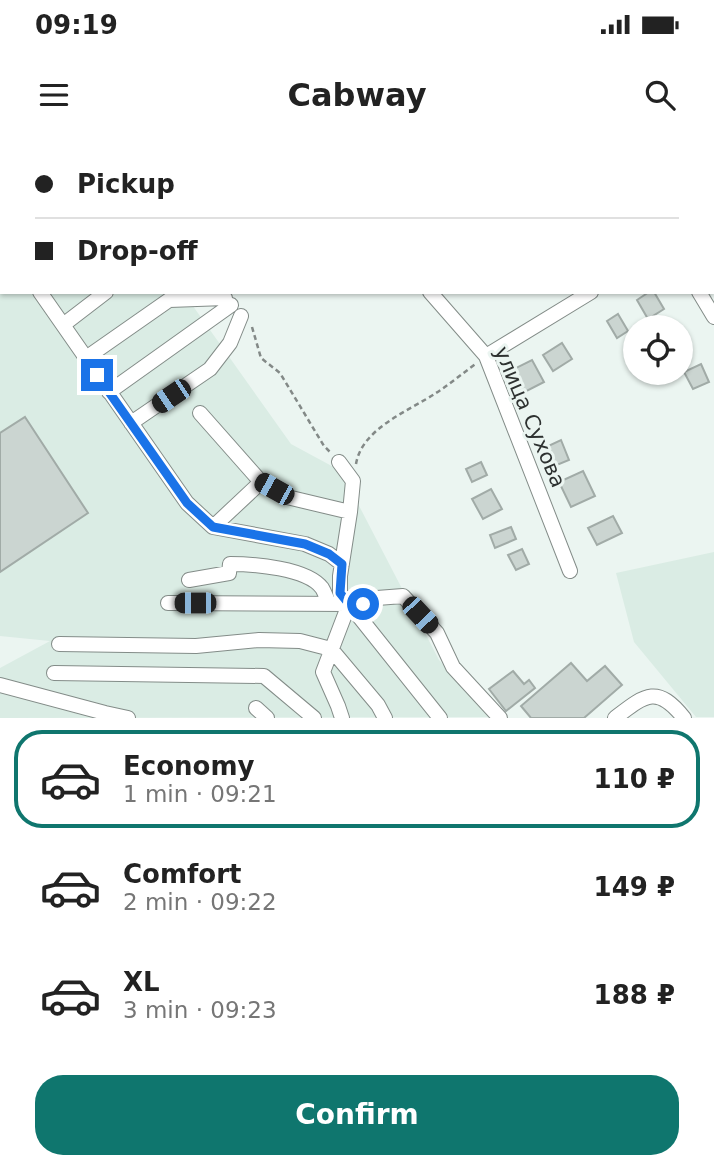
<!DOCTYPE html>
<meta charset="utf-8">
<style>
body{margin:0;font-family:"DejaVu Sans",sans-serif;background:#f2f2f2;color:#222;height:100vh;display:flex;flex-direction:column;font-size:26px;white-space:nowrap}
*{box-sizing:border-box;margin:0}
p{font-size:23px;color:#767676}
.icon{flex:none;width:38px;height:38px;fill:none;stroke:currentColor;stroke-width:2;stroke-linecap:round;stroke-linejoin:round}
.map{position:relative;height:578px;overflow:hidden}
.drawer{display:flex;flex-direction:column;background:#fff;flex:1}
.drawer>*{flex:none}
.top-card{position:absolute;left:0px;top:0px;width:714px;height:154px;box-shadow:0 2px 5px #0004;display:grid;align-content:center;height:154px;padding:0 35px;background:#fff}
.controls{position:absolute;left:623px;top:175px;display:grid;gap:14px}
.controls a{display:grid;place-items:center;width:70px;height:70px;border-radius:50%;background:#fff;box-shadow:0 2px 5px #0004;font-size:35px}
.end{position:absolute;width:32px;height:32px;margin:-16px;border:9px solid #1a73e8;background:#fff;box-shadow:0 0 0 4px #fff}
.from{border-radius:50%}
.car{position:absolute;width:21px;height:42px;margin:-21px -10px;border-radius:9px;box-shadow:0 0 5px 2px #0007;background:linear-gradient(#222 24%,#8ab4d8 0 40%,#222 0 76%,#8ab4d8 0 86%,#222 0)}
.top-card b{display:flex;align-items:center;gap:24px;height:66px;font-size:26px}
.top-card b+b{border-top:2px solid #e0e0e0}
.top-card i{width:18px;height:18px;background:#222}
ul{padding:12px 0 0;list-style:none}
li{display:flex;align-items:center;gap:21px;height:98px;margin:0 14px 10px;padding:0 21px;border:4px solid transparent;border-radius:28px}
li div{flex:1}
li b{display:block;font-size:26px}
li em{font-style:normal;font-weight:700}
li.selected{border-color:#0f766e}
li>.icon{width:63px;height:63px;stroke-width:1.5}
.cta{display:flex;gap:14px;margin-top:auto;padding:14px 35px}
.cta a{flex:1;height:80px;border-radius:28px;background:#0f766e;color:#fff;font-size:28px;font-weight:700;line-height:80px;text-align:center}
.status{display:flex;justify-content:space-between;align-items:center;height:49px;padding:0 35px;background:#fff;direction:ltr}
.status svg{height:19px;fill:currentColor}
header{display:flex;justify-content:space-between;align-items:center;height:91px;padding:0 35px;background:#fff;font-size:32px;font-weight:700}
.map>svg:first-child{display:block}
.built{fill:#daece4}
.building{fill:#cbd5d1;stroke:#a1aba7;stroke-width:2}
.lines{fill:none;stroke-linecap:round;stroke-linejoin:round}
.minor-casing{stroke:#838c88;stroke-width:16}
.path{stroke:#838987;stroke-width:2.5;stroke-dasharray:5 3.5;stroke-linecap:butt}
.minor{stroke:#fff;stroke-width:14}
.route{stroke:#1a73e8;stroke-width:9}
.labels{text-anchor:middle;stroke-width:6;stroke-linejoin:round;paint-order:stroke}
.street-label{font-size:21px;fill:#2d3130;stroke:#ebf5f1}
</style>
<div class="status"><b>09:19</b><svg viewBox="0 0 49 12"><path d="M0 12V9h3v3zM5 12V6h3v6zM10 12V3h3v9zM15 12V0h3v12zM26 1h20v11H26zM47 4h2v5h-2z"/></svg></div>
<header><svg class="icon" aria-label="menu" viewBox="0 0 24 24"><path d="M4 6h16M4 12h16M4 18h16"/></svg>Cabway<svg class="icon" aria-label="search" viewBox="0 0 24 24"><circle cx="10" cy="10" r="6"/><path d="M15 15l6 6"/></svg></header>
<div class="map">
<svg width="714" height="578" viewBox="0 0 714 578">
<rect width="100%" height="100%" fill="#ebf5f1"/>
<path class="built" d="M2,129V152H183L291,304L341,331L439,520L492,577L0,578V528L50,501L0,496V130Z
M714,412V577H696L634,502L616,433Z"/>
<path class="building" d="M57,0H121L118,2H58Z
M649,152H654L664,169L648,179L637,160Z
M618,174L628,191L617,198L607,181Z
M562,203L572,219L553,231L543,215Z
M532,220L544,242L515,257L504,234Z
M701,224L709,242L693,249L684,232Z
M25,277L88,373L0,432V293Z
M561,300L569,320L552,327L544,308Z
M481,322L487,335L472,342L466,329Z
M583,331L595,356L571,367L559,342Z
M491,349L502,369L483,379L472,359Z
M613,376L622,393L597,405L588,388Z
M511,387L516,399L495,408L490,395Z
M522,409L529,424L516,430L508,415Z
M571,523L587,541L605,526L622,545L584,578H531L521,566Z
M513,531L524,544L529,540L535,548L506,571L489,549Z"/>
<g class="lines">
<g class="minor-casing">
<path id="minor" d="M325,0L326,2
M611,0L612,2
M161,2L164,0
M712,76L714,75
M0,106L2,104
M40,152L187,363L213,387L305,404L329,414L342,424
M430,152L486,216L570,431
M699,152L714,177
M63,185L106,152
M486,216L591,152
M86,218L169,160L225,158
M109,252L231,165
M200,273L261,342L213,387
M131,283L210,229L230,203L241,176
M339,322L353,341L350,372L340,436V453L349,464H363L377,458L403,456L437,493L453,527L500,578
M261,342L287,357L350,372
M189,440L229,433L230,424C254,424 307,428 322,448C325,453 327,459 329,464
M168,463L349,464
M349,464L440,578
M59,504L196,506L259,500L300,501L331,509L378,565L385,578
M54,533L264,536L314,578
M0,545L105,573L128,578
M256,568L267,578
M342,578L338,566L323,532L349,464
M615,578C645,555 657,544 684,578"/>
</g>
<path class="path" d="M252,187L261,218L280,233L324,306L330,312
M356,324C362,288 409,271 436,253C450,244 463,233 477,223"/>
<use href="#minor" class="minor"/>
</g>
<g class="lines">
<path class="route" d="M97,235L187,363L213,387L305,404L329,414L342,424L340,453L349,464H363"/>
</g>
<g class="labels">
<g class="street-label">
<text transform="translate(530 277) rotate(67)" y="7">улица Сухова</text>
</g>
</g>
</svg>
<div class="controls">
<a><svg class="icon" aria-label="locate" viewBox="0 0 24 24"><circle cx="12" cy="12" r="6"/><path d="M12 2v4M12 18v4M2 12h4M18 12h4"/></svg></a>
</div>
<i class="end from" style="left:363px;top:464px"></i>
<i class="end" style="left:97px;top:235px"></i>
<i class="car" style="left:171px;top:256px;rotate:236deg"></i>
<i class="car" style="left:274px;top:349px;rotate:299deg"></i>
<i class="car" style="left:195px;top:463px;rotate:270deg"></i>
<i class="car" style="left:420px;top:475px;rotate:137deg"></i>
<div class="top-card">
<b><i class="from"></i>Pickup</b>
<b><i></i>Drop-off</b>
</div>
</div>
<section class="drawer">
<ul>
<li class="selected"><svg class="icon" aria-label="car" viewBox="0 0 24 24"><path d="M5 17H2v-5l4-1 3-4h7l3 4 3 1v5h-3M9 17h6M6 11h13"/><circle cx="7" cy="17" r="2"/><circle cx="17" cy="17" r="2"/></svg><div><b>Economy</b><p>1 min · 09:21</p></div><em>110 ₽</em></li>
<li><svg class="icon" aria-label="car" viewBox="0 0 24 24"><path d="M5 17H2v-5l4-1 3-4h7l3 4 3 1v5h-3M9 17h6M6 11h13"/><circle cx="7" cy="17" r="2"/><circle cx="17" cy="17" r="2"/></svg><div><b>Comfort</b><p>2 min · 09:22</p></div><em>149 ₽</em></li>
<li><svg class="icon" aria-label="car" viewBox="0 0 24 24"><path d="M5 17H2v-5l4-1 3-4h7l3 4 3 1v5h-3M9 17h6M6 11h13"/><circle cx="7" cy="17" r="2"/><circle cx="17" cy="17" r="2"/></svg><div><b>XL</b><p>3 min · 09:23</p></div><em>188 ₽</em></li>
</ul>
<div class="cta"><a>Confirm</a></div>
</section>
